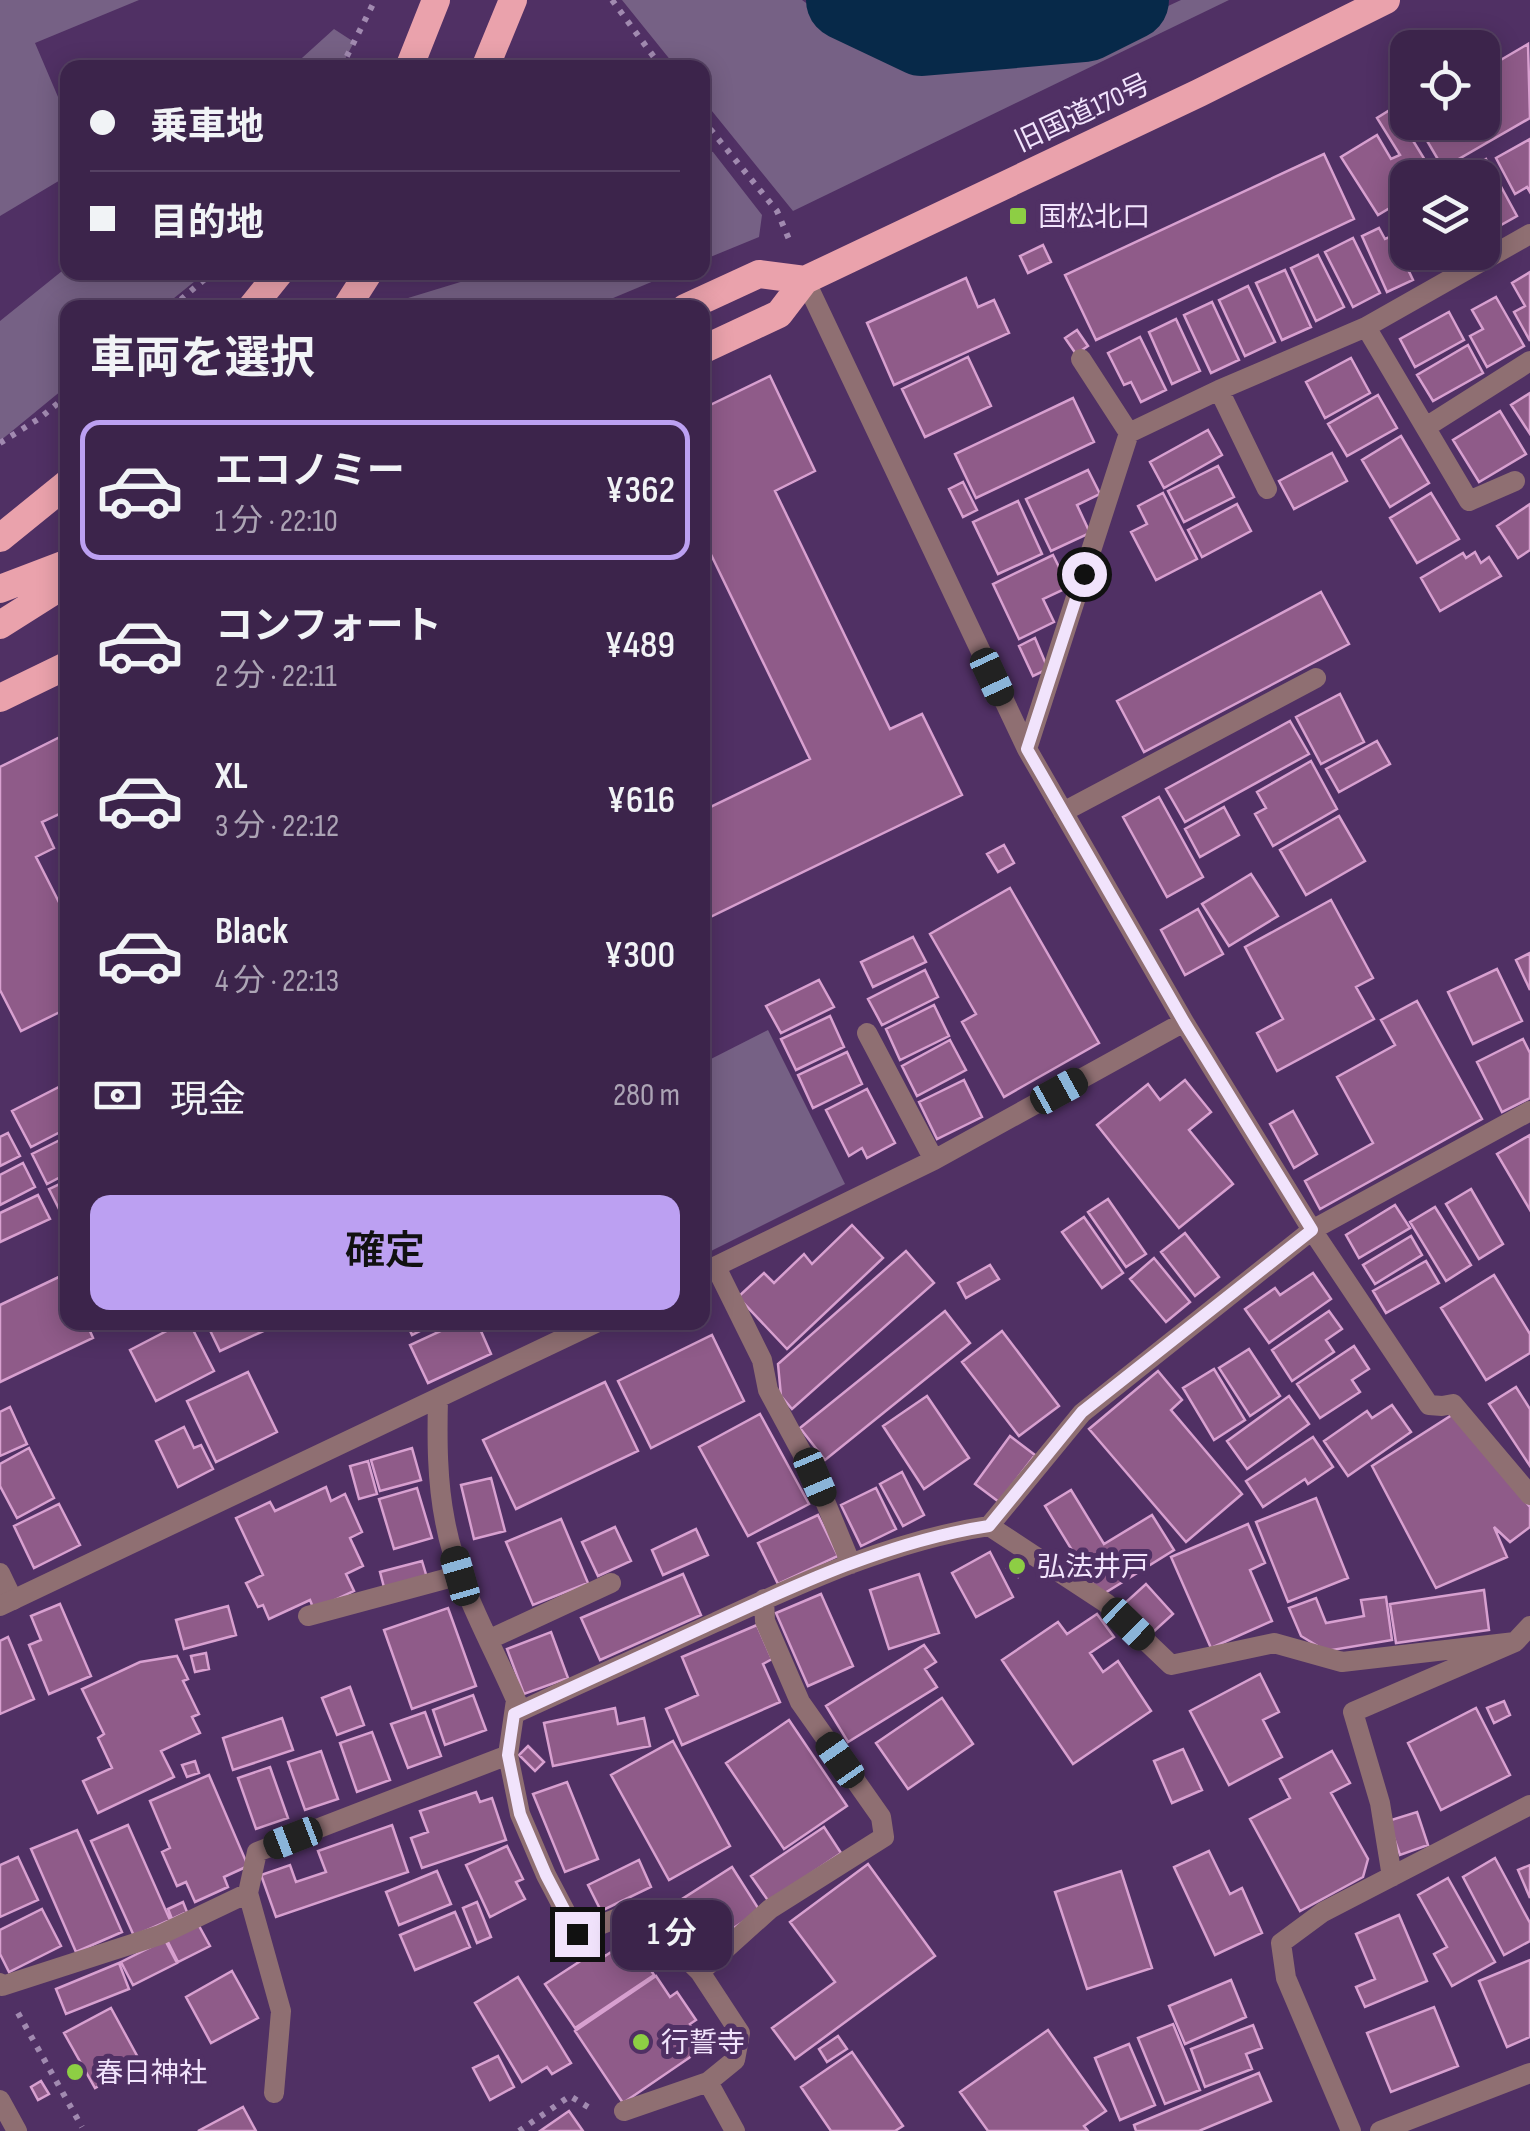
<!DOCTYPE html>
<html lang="ja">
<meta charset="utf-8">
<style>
body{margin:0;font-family:"Sofia Sans Condensed","Noto Sans JP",sans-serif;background:#432c52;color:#f1f3f6;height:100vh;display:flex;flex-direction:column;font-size:38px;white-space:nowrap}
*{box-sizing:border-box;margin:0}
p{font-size:32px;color:#aca4b5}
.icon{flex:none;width:55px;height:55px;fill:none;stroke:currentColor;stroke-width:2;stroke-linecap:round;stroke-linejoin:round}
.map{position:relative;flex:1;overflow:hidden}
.details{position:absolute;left:60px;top:300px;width:650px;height:1030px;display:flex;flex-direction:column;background:#3c244b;border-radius:20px;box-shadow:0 5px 25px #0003,0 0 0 2px #554163}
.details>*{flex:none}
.banner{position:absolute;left:60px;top:60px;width:650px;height:220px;border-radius:20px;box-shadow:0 5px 25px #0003,0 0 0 2px #554163;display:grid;align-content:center;height:220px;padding:0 30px;background:#3c244b}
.controls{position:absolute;left:1390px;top:30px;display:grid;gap:20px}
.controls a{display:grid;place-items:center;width:110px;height:110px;border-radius:20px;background:#3c244b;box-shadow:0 5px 25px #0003,0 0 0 2px #554163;font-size:50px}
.end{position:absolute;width:45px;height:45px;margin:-22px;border:12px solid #f1e3fc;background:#111;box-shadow:0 0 0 5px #111}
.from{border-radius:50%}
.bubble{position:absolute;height:70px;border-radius:20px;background:#3c244b;box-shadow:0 5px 25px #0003,0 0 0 2px #554163;font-size:32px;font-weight:600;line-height:70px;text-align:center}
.car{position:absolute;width:30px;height:60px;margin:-30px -15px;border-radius:12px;box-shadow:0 0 8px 2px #0007;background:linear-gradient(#222 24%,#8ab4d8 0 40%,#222 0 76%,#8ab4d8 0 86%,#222 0)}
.banner b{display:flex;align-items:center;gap:35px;height:95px;font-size:38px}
.banner b+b{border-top:2px solid #554163}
.banner i{width:25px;height:25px;background:#f1f3f6}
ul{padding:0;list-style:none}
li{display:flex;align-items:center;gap:30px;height:140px;margin:0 20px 15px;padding:0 10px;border:5px solid transparent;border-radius:20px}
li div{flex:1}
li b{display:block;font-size:38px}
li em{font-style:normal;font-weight:600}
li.on{border-color:#bca0f2}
li>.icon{width:90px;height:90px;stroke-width:1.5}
h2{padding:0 30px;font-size:45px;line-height:120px}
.pay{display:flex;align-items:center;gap:25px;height:110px;padding:0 30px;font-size:38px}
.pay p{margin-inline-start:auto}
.button{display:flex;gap:20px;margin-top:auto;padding:20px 30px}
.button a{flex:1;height:115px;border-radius:20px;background:#bca0f2;color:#111;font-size:40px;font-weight:600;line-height:115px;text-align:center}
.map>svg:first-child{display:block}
.green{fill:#766185}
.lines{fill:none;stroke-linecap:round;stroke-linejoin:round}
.river{stroke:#072949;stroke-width:80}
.building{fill:#8f5b89;stroke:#d8a0d0;stroke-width:2.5}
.path{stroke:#a18ab0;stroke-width:6;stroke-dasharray:5 8;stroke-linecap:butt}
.service{stroke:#8f6f72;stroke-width:20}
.minor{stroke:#8f6f72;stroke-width:20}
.trunk{stroke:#eaa2ac;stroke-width:28}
.route{stroke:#f1e3fc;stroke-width:12}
.poi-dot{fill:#8dce44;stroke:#503064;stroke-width:4}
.labels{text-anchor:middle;stroke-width:10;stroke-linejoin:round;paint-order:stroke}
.street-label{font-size:28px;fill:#f1e3fc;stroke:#503064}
.poi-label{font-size:28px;fill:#f1e3fc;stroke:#503064;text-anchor:start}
</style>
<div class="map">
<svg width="1530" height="2131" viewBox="0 0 1530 2131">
<rect width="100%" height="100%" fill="#503064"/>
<path class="green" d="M0,0H139L35,43L67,118V176L0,216Z
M622,0H802L852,36L935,57L1110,33L1181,0H1229L793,211L703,100L702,68L676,67Z
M334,29L354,42L341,67H292Z
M703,150L713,152L762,215L759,237L703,260Z
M67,267L68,272L205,273L163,307L68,308L67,386L0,441V321Z
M490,273V272L673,273L594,306L578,308L401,307L408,298Z
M768,1030L845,1184L703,1255V1063Z"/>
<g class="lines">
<path class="river" d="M846,0L922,36L1085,22L1129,0"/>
</g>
<path class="building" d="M1528,44L1530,118L1443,168L1416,122H1482V71Z
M1393,108L1436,178H1408V197L1378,215L1341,157L1377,135L1391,159L1400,155L1377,118Z
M1530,139V192L1527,187L1515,194L1496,158Z
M1324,154L1354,219L1096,340L1065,275Z
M1486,159L1517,216L1492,230L1482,215V178H1453Z
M1408,201V231L1395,209Z
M1379,228L1385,239L1392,236L1413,280L1387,292L1362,236Z
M1353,238L1380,293L1353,307L1325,252Z
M1043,245L1051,262L1028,273L1020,256Z
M1318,255L1344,307L1316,321L1291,268Z
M1285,270L1311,327L1282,340L1256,283Z
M1530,272V341L1514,312L1525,306L1512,283Z
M966,278L978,307L994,300L1009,333L894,385L867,323Z
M1248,286L1275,342L1245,356L1219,300Z
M1496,297L1524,346L1487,367L1470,336L1483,329L1472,310Z
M1212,302L1239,360L1211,373L1184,315Z
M1449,312L1464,340L1415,367L1400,339Z
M1176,319L1200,371L1172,384L1149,332Z
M1077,330L1088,346L1076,354L1065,338Z
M1140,337L1166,390L1141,402L1131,382L1124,385L1108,353Z
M1468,345L1483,373L1433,401L1417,375Z
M968,357L991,406L925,437L902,389Z
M1351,358L1370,393L1325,418L1306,382Z
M770,376L815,471L775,491L890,729L922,714L962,795L702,921V811L810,759L702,536V409Z
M1530,393V434L1511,405Z
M1378,395L1397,428L1347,456L1328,424Z
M1073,398L1094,442L976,498L955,454Z
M1500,411L1526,454L1479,482L1453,440Z
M1208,430L1222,455L1164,488L1150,462Z
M1401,436L1429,483L1390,507L1362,460Z
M1332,453L1347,481L1294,509L1279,481Z
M1218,466L1234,497L1184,522L1168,491Z
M1088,470L1100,494L1077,505L1090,533L1051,551L1026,499Z
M963,482L977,510L963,517L949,489Z
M1163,493L1197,559L1156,580L1131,532L1147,524L1138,506Z
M1431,493L1459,539L1417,563L1390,518Z
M1018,501L1042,554L998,574L973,522Z
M1237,504L1251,531L1202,557L1188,530Z
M1530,504V550L1518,558L1497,526Z
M1475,552L1481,563L1489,557L1501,576L1440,611L1421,578L1463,553L1466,558Z
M1053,555L1069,587L1043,599L1054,622L1019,639L993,584Z
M1321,592L1349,644L1144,752L1117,701Z
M1035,638L1048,669L1033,676L1019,646Z
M1340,694L1364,742L1321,764L1296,717Z
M1290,721L1309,754L1185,822L1166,789Z
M68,733V810L42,822L54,848L36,857L68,920V1008L21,1031L0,990V767Z
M1377,741L1390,764L1339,792L1326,769Z
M1311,761L1337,809L1273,846L1255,814L1266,808L1257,792Z
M1159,797L1203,877L1167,897L1123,817Z
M1224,807L1239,835L1200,857L1185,829Z
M1339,816L1365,861L1306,895L1280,850Z
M1004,845L1014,863L998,872L987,854Z
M1251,874L1278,916L1229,946L1202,904Z
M1010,888L1099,1043L1004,1097L962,1022L976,1014L930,934Z
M1331,900L1373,978L1356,987L1374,1019L1277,1071L1257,1033L1283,1019L1245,947Z
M1198,909L1223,954L1185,975L1161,930Z
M913,937L926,962L873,987L861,962Z
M1530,953V990L1516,960Z
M1497,969L1522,1021L1473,1044L1448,992Z
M925,970L938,997L882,1025L868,999Z
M819,980L834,1007L781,1033L766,1006Z
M1417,1001L1482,1119L1320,1209L1305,1181L1373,1143L1337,1077L1395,1045L1381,1020Z
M934,1005L949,1036L900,1060L886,1029Z
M830,1016L844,1047L796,1070L781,1039Z
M1523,1039L1530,1053V1098L1502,1112L1477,1062Z
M950,1040L966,1070L917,1096L902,1066Z
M847,1052L862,1084L813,1108L798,1075Z
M964,1080L982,1117L937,1139L919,1102Z
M1185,1080L1211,1112L1189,1130L1233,1184L1179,1228L1097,1125L1148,1084L1160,1100Z
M61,1086L68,1098V1128L31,1147L12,1111Z
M867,1089L895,1143L867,1158L862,1148L849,1156L826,1110Z
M1293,1111L1317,1154L1294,1168L1270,1124Z
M8,1133L20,1156L0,1166V1137Z
M1530,1135V1210L1497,1154Z
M68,1136V1173L47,1184L32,1154Z
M23,1163L35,1187L0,1205V1175Z
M68,1180V1220L65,1221L49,1189Z
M1471,1189L1503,1244L1479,1259L1446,1204Z
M38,1195L50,1219L0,1242V1213Z
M1108,1199L1146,1254L1126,1267L1088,1212Z
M1395,1205L1410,1228L1359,1258L1346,1235Z
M1435,1207L1471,1265L1446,1281L1410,1222Z
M1084,1217L1123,1273L1102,1288L1062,1232Z
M852,1225L883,1258L787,1349L738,1297L764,1273L774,1283L804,1254L812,1264Z
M1185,1233L1219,1277L1195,1296L1161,1252Z
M1411,1236L1422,1255L1375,1284L1363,1265Z
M906,1251L934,1283L792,1409L781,1396L778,1364Z
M1154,1258L1190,1302L1166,1322L1130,1279Z
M1426,1261L1439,1283L1386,1313L1373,1291Z
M990,1265L999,1279L966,1298L958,1283Z
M1313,1273L1331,1299L1269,1343L1245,1309L1275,1288L1280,1295Z
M63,1275L68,1284V1322H86L93,1338L0,1382V1305Z
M1494,1275L1530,1334V1353L1486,1380L1441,1308Z
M945,1311L970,1343L825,1460L800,1428Z
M1329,1311L1342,1329L1326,1340L1334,1352L1292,1381L1272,1350Z
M184,1322H189L214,1371L156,1401L130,1350Z
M206,1322H280L281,1323L220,1351Z
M406,1322H438L412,1335Z
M460,1322H477L491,1354L428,1383L410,1345Z
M1002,1331L1059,1406L1019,1436L962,1362Z
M712,1335L744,1401L651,1448L618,1381Z
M1354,1346L1369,1369L1352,1380L1360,1392L1320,1418L1297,1384Z
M1249,1349L1280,1396L1250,1416L1219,1368Z
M1214,1369L1245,1420L1214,1440L1183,1388Z
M1158,1371L1182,1400L1171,1410L1242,1494L1186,1542L1089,1429Z
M248,1372L277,1432L216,1462L187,1401Z
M605,1382L638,1451L516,1509L483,1440Z
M1516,1387L1530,1409V1466L1489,1404Z
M927,1396L969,1458L924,1489L883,1426Z
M1289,1396L1309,1424L1247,1469L1227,1441Z
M1392,1405L1411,1432L1348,1476L1324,1441L1367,1411L1372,1418Z
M10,1407L27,1444L0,1456V1412Z
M760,1414L809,1504L748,1536L699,1447Z
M1452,1415L1530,1507V1527L1510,1542L1494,1527L1507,1557L1436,1588L1372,1466Z
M184,1427L194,1448L201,1445L213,1469L178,1487L156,1441Z
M1010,1436L1035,1455L999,1502L975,1484Z
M1313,1437L1333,1467L1308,1484L1305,1479L1263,1507L1246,1481Z
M29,1448L54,1498L17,1518L0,1486V1464Z
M412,1448L421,1480L380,1491L371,1460Z
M368,1461L377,1494L359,1499L350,1466Z
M902,1472L924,1515L903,1526L880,1484Z
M491,1478L505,1531L474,1539L461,1485Z
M326,1487L331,1501L345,1494L362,1532L350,1538L363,1566L346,1574L354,1591L314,1610L310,1600L269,1619L263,1605L258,1607L246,1583L263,1575L236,1518L270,1502L275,1511Z
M417,1488L432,1538L394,1549L379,1499Z
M876,1488L896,1529L861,1546L841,1505Z
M1071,1490L1104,1544L1152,1515L1174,1550L1100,1596L1045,1506Z
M1316,1498L1348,1578L1288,1602L1256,1522Z
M59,1504L80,1545L34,1568L14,1526Z
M818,1515L838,1556L778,1584L758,1543Z
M561,1519L588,1583L533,1605L506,1542Z
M1248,1524L1265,1563L1250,1570L1272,1621L1211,1648L1171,1557Z
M615,1527L631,1561L598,1576L582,1542Z
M696,1529L708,1555L663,1575L652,1550Z
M990,1552L1013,1597L976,1617L952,1573Z
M1015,1557L1026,1565L1018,1577L1007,1568Z
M422,1561L428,1581L385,1591L380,1572Z
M683,1574L701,1615L600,1660L581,1618Z
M919,1574L939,1633L889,1649L870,1590Z
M1146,1584L1173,1614L1151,1634L1124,1604Z
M1484,1590L1489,1630L1396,1643L1390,1604Z
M821,1594L853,1666L808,1686L776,1613Z
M1386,1597L1392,1640L1326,1651L1301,1636L1289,1608L1316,1598L1326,1623L1364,1616L1361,1600Z
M60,1604L91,1676L49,1694L29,1645L41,1640L31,1616Z
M228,1606L236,1635L184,1649L176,1620Z
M448,1608L476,1686L412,1709L384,1630Z
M1097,1614L1114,1637L1090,1653L1103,1672L1118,1661L1151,1711L1073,1764L1002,1660L1058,1622L1067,1634Z
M757,1625L772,1659L763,1664L780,1702L682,1745L666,1709L698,1695L682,1657Z
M551,1632L568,1678L524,1694L507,1649Z
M8,1637L34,1699L0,1714V1641Z
M924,1645L936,1662L925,1669L937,1687L848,1742L826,1706Z
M206,1653L209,1669L195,1672L191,1656Z
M177,1656L188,1679L183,1681L199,1714L192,1717L200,1733L161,1751L174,1777L98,1813L83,1781L112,1768L98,1738L104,1734L82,1689L140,1662Z
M1260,1674L1279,1712L1263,1720L1282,1757L1229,1785L1190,1711Z
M350,1687L364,1725L337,1735L322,1698Z
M473,1695L486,1730L445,1745L433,1710Z
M942,1698L973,1744L908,1789L876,1743Z
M1504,1701L1510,1715L1494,1723L1487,1708Z
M615,1708L618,1724L644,1718L650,1746L553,1766L544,1723Z
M1476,1708L1510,1775L1441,1810L1408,1743Z
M425,1712L441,1756L408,1768L391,1724Z
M282,1718L293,1750L233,1770L223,1738Z
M789,1720L847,1806L784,1849L726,1763Z
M372,1732L390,1780L357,1792L340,1743Z
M673,1741L730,1846L669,1880L611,1775Z
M528,1746L544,1762L535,1771L519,1755Z
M1183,1749L1202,1790L1172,1803L1154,1761Z
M321,1751L338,1799L305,1810L288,1762Z
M1332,1751L1350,1783L1331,1793L1368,1859L1363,1877L1300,1911L1250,1819L1290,1798L1280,1779Z
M195,1761L199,1773L187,1777L182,1765Z
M270,1767L288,1818L256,1829L238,1778Z
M209,1775L248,1866L224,1877L228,1887L195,1902L186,1882L177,1886L162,1852L170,1848L150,1801Z
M567,1782L598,1859L565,1872L533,1794Z
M476,1792L480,1802L492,1798L506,1840L422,1868L411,1838L428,1832L420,1811Z
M1417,1812L1428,1845L1400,1855L1388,1821Z
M128,1825L170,1920L134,1936L91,1841Z
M392,1825L408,1872L276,1917L261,1875L290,1865L296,1882L326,1872L318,1851Z
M824,1827L841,1853L769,1902L751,1876Z
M77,1830L122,1932L76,1952L31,1849Z
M507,1846L523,1879L516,1882L525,1899L490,1917L466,1865Z
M1209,1851L1230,1894L1242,1888L1262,1933L1215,1955L1174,1867Z
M18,1857L38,1900L0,1917V1865Z
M1495,1858L1530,1923V1941L1504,1955L1463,1877Z
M639,1860L651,1887L601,1911L588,1885Z
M868,1864L935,1956L795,2059L772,2028L835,1982L790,1922Z
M1530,1865V1898L1518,1870Z
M732,1867L760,1911L707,1945L679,1901Z
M437,1871L451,1904L399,1925L386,1892Z
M1121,1871L1152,1968L1087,1989L1055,1892Z
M1448,1878L1495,1962L1452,1986L1434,1954L1447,1947L1418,1895Z
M183,1902L187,1912L172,1919L168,1909Z
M477,1902L491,1937L477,1943L463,1908Z
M42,1909L61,1946L9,1972L0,1954V1930Z
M455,1912L470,1947L415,1970L400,1935Z
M1399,1915L1427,1981L1365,2007L1356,1987L1375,1979L1356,1934Z
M198,1924L210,1946L178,1962L167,1940Z
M631,1939L654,1975L575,2028L545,1984L599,1949L605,1956Z
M165,1940L177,1963L133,1985L121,1962Z
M1530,1960V2037L1507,2047L1479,1981Z
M119,1963L129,1989L66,2014L56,1989Z
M232,1971L258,2018L211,2043L186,1997Z
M656,1976L670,1997L677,1992L696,2020L690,2024L705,2047L623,2103L575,2031Z
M518,1977L571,2063L552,2074L547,2067L522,2082L475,2003Z
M1231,1980L1246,2017L1185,2044L1169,2006Z
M1434,2007L1458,2066L1391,2092L1367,2033Z
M111,2008L141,2063L95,2088L64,2033Z
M1173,2024L1200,2090L1165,2104L1138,2038Z
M1253,2025L1262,2048L1246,2054L1252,2069L1205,2087L1191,2049Z
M1048,2030L1106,2111L1084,2126L1088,2131H988L960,2092Z
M838,2036L847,2049L827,2062L819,2049Z
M1129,2044L1155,2105L1120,2120L1095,2058Z
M852,2052L903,2126L895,2131H831L801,2087Z
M498,2056L514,2087L490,2100L473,2068Z
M1259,2073L1271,2101L1199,2131H1136L1134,2125Z
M41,2081L49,2094L38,2100L31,2087Z
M243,2107L256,2131H198Z
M569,2111L583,2131H540Z"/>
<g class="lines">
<path class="path" d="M612,0L662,68
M341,68L375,0
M702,119L777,211L791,244
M171,308L213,272
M0,443L40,418L68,395
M18,2013L82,2127
M519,2131L570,2096L593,2110"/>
<path class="service" d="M0,1573L13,1600
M0,2100L17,2131"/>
<path class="minor" d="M1366,327L1469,501L1515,481
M1081,359L1129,433
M1219,390L1267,489
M1426,427L1530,361
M1027,749L1129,433L1219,390L1366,327L1530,234
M1063,812L1316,678
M1184,1022L1312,1230L1429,1405L1442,1406L1453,1404L1530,1495
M867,1033L934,1160
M716,1267L762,1360L768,1390L815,1477L851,1564
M702,1273L934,1160L1184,1022L1027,749L805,280
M438,1398C437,1439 437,1481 445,1521C456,1583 491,1642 516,1700L514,1714
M989,1526L1106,1603L1171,1665L1274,1643L1342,1662L1515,1642
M0,1606L598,1322
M308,1616L460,1575
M490,1639L611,1583
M508,1755L520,1814L546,1875L577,1934L638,1910L700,1972L740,2033L735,2060L708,2082L624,2111
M1392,1877L1380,1803L1353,1712L1515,1642L1530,1626
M248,1893L281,2011L274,2093
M700,1972L770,1909L884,1837L881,1817L800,1702L765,1621L764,1599
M0,1983L2,1986L160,1935L248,1893L257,1852L508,1755L514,1714C581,1683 648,1653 716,1622C803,1582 894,1540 989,1526L1082,1413L1312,1230L1530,1111
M708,2082L735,2131
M1351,2131L1286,1978L1281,1943L1323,1912L1530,1805
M1380,2131L1530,2073"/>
<path class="trunk" d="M409,68L436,0
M485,68L513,0
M251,308L280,272
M346,308L369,272
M685,308L759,274L805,280
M702,350L779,314L805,280L1199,93L1386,0
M0,538L68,483
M0,589L68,563
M0,625L68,582
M0,698L68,665"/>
</g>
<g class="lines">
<path class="route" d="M577,1934L546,1875L520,1814L508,1755L514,1714C576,1685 639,1657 702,1628C793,1586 889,1541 989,1526L1082,1412L1312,1230L1184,1022L1027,749L1084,574"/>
</g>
<g class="poi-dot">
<rect x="1008" y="206" width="20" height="20" rx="5"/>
<circle cx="1017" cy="1566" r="10"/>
<circle cx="641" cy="2042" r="10"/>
<circle cx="75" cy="2072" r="10"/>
</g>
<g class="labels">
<g class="street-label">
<text transform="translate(1082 112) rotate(-25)" y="10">旧国道170号</text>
</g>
<g class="poi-label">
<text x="1038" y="226">国松北口</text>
<text x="1037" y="1576">弘法井戸</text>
<text x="661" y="2052">行誓寺</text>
<text x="95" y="2082">春日神社</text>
</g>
</g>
</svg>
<div class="controls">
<a><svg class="icon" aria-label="locate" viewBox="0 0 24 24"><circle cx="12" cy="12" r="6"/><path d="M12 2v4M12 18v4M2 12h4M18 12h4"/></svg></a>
<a><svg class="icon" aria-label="layers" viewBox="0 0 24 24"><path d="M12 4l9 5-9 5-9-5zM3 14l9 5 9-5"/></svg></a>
</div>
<i class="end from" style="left:1084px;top:574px"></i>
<i class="end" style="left:577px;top:1934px"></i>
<div class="bubble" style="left:612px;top:1900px;width:120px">1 分</div>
<i class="car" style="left:992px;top:677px;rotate:155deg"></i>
<i class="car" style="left:1059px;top:1091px;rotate:61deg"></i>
<i class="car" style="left:815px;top:1477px;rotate:157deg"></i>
<i class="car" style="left:460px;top:1576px;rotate:344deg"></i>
<i class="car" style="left:1128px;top:1624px;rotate:134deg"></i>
<i class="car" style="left:840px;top:1760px;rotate:325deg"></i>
<i class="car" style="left:293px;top:1838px;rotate:249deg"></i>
<div class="banner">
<b><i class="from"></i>乗車地</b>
<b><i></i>目的地</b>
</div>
<section class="details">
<h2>車両を選択</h2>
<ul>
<li class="on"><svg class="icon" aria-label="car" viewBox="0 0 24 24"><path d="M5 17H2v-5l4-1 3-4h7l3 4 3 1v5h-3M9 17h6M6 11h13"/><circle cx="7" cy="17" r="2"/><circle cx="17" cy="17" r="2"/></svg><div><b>エコノミー</b><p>1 分 · 22:10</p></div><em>¥362</em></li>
<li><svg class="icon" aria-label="car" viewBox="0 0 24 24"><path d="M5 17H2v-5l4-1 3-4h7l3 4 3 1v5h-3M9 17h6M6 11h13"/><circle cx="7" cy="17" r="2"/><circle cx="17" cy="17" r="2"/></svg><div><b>コンフォート</b><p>2 分 · 22:11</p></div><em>¥489</em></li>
<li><svg class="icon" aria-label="car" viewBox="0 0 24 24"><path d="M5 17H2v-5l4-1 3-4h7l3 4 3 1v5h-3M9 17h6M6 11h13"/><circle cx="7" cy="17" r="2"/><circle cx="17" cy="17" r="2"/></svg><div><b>XL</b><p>3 分 · 22:12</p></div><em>¥616</em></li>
<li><svg class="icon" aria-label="car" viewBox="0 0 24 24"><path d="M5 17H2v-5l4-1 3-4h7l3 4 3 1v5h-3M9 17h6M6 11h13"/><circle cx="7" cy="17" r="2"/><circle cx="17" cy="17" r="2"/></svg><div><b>Black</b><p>4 分 · 22:13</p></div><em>¥300</em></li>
</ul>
<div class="pay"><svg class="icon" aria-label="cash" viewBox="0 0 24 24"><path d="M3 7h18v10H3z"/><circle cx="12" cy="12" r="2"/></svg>現金<p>280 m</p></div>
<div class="button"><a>確定</a></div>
</section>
</div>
